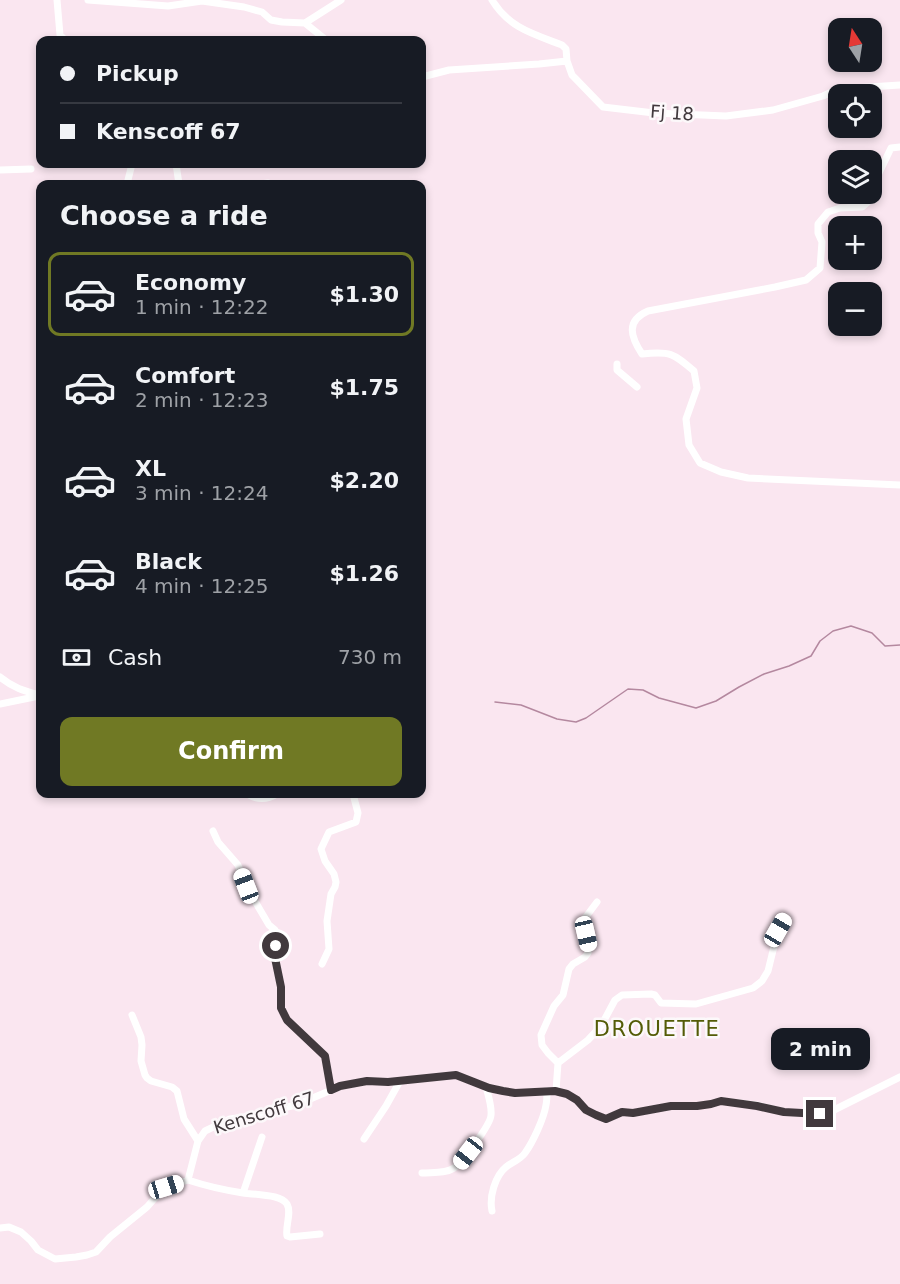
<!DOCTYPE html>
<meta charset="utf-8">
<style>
body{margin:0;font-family:"DejaVu Sans",sans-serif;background:#242831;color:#f1f3f6;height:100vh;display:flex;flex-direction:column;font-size:22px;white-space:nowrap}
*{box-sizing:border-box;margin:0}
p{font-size:20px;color:#9ea1a6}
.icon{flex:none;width:33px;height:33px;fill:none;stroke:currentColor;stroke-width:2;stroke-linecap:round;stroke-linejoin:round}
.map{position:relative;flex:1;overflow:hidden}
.sheet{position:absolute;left:36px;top:180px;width:390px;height:618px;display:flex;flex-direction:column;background:#171b24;border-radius:12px;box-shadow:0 3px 9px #0003}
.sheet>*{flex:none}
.top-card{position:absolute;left:36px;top:36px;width:390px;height:132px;border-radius:12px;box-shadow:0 3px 9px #0003;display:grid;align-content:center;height:132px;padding:0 24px;background:#171b24}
.needle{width:39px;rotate:348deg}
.controls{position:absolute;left:828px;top:18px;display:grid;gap:12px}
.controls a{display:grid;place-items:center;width:54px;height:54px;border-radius:12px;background:#171b24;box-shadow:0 3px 9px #0003;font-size:30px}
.end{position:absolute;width:27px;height:27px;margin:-14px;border:8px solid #41393d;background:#fff;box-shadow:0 0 0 3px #fff}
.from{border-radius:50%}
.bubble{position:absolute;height:42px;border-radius:12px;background:#171b24;box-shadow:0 3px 9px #0003;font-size:20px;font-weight:800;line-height:42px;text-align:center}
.car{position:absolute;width:18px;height:36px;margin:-18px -9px;border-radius:8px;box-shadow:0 0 4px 2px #0007;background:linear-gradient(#fff 24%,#345 0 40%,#fff 0 76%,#345 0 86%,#fff 0)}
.top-card b{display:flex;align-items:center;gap:21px;height:57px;font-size:22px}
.top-card b+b{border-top:2px solid #363941}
.top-card i{width:15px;height:15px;background:#f1f3f6}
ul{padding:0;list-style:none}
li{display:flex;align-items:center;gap:18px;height:84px;margin:0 12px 9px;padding:0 12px;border:3px solid transparent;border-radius:12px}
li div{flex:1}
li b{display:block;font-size:22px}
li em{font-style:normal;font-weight:800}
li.on{border-color:#707924}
li>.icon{width:54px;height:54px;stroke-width:1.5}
h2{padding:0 24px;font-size:27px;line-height:72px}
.pay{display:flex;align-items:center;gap:15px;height:66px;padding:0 24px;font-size:22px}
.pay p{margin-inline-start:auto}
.action{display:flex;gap:12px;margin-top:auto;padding:12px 24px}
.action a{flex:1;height:69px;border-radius:12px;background:#707924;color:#fff;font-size:24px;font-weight:800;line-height:69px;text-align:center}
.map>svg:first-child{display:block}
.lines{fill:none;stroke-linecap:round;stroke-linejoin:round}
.stream{stroke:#b4889f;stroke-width:1.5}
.minor{stroke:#fff;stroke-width:7}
.route{stroke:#41393d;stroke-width:8}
.labels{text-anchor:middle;stroke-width:5;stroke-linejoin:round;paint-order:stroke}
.street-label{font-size:18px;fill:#41393d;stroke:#fcf8fa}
.quarter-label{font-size:21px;letter-spacing:1.5px;fill:#545c07;stroke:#fcf8fa}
</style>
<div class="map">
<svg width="900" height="1284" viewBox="0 0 900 1284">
<rect width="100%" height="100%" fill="#fae6f0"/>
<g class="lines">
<path class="stream" d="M495,702L521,705L557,719L576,722L586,718L628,689L643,690L659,698L696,708L716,701L739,687L764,674L789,666L811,656L820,641L833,631L851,626L872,633L885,646L900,645"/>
<path class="minor" d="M57,0L60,35L65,40
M88,0L168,6L202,1L244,7L262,12L271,20L282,22L305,23
M492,0C509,28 533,34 562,45L566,49L567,61L572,75L603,107L654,113L726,116L773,110L823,96L838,89L900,85
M305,23L341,0
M305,23L326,40
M422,77L449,70L539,64L567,61
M900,147L891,148L879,173L870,200L862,207L840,208L828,212L818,224V233L822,242L820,268L806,280L775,287L648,311C625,321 631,337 642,354C670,351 673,353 694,371L697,388L686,419L689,445L700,463L721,472L748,478L900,485
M176,164L179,184
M0,170L31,169
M127,184L132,164
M259,184L268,183
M617,364V370L637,387
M0,677C13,688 25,691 40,695
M0,704L39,696
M247,794C257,800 267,800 277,794
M213,831L218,842L238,865L246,886L269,925L275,930L277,946L275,959L281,987V1008L287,1020L325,1056L331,1090
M322,964L329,949L327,921L331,894L335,887L336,882L334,874L325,861L321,849L329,832L356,822L358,813L353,794
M132,1015L141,1037L142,1045L141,1061L145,1075L147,1078L151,1081L172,1087L177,1091L184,1119L198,1141
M558,1063L548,1053L542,1045L541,1035L554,1006L563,995L569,969L573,964L585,957L588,953L589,948L584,922L585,918L597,902
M556,1091L558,1063L588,1040L601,1026L615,1000L622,995L651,994L655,995L661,1003L696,1004L753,988L762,981L768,971L778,930L785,917
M364,1139L386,1106L400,1081
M422,1173C432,1172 445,1174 454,1168C462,1163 491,1124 491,1115C492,1106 488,1095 486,1087
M188,1180C206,1186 224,1190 243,1193C253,1194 265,1195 275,1197C279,1198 284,1200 287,1204C292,1213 285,1226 287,1236L290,1237L320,1234
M243,1193L262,1137
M492,1211C489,1197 495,1176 506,1167C512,1162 520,1160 525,1153C533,1142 544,1118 546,1105C547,1100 547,1095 547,1091
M0,1228L9,1227L21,1232L31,1241L38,1250L55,1259L76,1257L87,1255L96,1252L110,1237L147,1207L154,1199L166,1187L188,1180L198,1141L205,1131L230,1119L244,1117L296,1105L341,1086L367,1081L389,1082L456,1075L489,1088L503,1091L515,1093L556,1091L567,1094L577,1100L586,1110L595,1115L606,1119L622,1112L634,1113L671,1106H697L711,1104L721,1101L757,1105L784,1112L820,1114L834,1110L900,1077"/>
</g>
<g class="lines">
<path class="route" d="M276,946L275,958L281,987V1008L287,1020L325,1056L331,1090L340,1086L367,1081L388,1082L456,1075L489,1088L503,1091L515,1093L555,1091L567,1094L577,1100L586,1110L596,1115L606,1119L622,1112L633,1113L671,1106H697L711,1104L721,1101L757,1106L784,1112L820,1114"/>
</g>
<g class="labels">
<g class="street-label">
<text transform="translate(672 113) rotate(4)" y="6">Fj 18</text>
<text transform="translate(264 1113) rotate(-17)" y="6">Kenscoff 67</text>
</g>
<g class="quarter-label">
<text x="657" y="1036">DROUETTE</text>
</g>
</g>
</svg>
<div class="controls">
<a><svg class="needle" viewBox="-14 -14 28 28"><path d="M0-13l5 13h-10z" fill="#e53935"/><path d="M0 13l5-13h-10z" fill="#9ea1a6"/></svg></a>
<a><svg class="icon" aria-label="locate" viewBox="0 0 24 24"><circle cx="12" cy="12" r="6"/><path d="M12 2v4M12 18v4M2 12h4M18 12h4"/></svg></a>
<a><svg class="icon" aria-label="layers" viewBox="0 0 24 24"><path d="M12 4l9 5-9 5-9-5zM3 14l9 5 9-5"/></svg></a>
<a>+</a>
<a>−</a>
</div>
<i class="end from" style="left:276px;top:946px"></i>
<i class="end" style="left:820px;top:1114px"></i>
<div class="bubble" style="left:771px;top:1028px;width:99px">2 min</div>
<i class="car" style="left:246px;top:886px;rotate:339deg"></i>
<i class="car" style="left:778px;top:930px;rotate:30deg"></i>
<i class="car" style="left:586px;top:934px;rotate:167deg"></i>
<i class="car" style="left:468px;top:1153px;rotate:218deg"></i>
<i class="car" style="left:166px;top:1187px;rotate:73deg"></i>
<div class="top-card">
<b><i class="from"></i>Pickup</b>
<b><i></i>Kenscoff 67</b>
</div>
<section class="sheet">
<h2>Choose a ride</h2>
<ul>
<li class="on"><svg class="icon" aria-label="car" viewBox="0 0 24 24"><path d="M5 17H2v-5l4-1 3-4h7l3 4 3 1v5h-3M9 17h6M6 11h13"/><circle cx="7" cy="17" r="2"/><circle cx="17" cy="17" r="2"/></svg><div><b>Economy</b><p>1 min · 12:22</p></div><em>$1.30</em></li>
<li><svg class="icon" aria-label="car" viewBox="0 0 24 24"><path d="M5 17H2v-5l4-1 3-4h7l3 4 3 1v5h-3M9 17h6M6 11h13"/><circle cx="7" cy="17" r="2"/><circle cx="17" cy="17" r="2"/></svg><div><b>Comfort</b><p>2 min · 12:23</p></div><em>$1.75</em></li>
<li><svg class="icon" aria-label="car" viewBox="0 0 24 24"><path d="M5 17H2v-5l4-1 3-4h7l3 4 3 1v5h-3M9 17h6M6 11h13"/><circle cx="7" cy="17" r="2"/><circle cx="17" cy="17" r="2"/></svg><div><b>XL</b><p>3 min · 12:24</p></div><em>$2.20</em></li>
<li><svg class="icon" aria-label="car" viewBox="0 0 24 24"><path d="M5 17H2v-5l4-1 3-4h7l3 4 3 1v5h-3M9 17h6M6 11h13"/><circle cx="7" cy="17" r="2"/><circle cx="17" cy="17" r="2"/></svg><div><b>Black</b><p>4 min · 12:25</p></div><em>$1.26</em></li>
</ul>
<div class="pay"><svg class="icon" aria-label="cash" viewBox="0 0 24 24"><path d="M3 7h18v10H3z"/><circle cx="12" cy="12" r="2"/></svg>Cash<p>730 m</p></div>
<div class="action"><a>Confirm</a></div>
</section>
</div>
